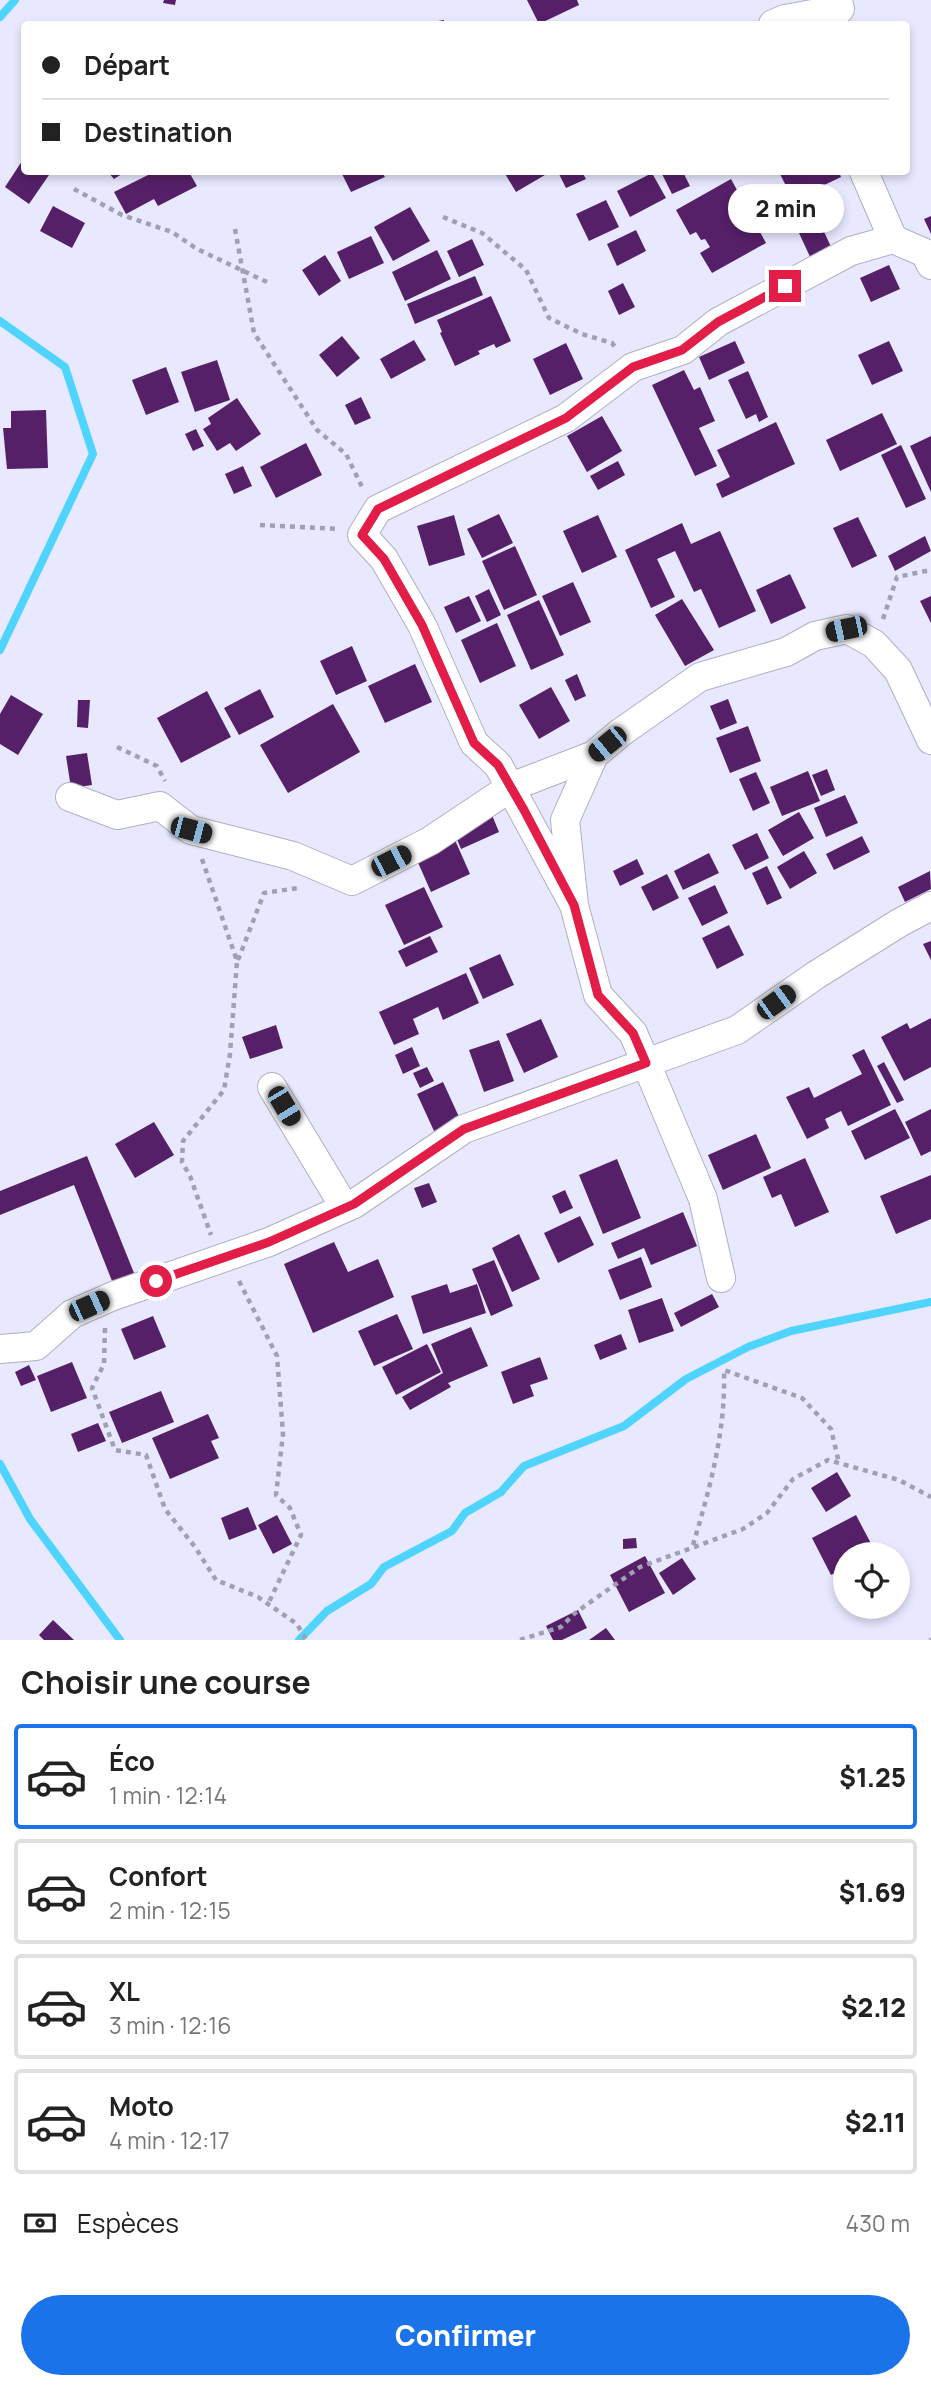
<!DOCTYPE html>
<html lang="fr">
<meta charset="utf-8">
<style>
body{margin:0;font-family:Manrope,sans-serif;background:#f6f6f6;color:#222;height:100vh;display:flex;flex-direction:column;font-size:26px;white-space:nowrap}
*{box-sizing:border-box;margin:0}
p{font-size:23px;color:#767676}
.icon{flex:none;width:38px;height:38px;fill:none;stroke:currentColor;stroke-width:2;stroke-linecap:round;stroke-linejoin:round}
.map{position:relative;height:1640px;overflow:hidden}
.panel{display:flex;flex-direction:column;background:#fff;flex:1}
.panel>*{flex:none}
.top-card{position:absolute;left:21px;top:21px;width:889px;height:154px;border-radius:7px;box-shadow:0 4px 10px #0003;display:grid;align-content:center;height:154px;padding:0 21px;background:#fff}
.fabs{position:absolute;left:833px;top:1542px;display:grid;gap:14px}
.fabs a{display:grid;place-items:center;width:77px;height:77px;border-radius:50%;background:#fff;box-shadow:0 4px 10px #0003;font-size:35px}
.end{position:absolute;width:32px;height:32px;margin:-16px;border:9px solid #e11d48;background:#fff;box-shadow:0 0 0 4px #fff}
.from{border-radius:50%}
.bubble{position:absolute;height:49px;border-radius:24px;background:#fff;box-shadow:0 4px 10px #0003;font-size:23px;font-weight:800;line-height:49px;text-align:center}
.car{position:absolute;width:21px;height:42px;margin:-21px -10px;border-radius:9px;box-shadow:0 0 5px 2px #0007;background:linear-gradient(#222 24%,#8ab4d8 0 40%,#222 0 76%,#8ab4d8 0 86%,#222 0)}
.top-card b{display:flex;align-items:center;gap:24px;height:66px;font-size:26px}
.top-card b+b{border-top:2px solid #e0e0e0}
.top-card i{width:18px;height:18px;background:#222}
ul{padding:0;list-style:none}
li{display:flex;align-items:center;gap:21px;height:105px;margin:0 14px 10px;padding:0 7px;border:4px solid #e0e0e0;border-radius:7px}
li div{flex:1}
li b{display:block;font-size:26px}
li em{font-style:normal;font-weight:800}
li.active{border-color:#1a73e8}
li>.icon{width:63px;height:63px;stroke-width:1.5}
h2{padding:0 21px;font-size:32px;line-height:84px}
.pay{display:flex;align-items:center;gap:18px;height:77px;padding:0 21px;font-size:26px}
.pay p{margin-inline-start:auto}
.action{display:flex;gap:14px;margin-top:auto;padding:14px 21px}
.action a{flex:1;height:80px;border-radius:42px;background:#1a73e8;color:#fff;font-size:28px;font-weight:800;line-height:80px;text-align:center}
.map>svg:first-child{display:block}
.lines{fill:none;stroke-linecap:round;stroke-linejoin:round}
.stream{stroke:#4ed4fd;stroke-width:8}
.building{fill:#552068}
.minor-casing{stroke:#afafc5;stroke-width:30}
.path{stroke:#a0a0b2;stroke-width:4.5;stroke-dasharray:5 5;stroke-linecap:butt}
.minor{stroke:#fff;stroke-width:28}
.route{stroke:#e11d48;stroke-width:9}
</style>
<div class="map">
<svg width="931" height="1640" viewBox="0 0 931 1640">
<rect width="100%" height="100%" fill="#e8e8ff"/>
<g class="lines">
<path class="stream" d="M0,17L15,0
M0,321L65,367L93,454L0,650
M0,1464L30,1519L120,1640
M299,1640L327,1611L371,1584L384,1567L452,1531L465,1513L501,1492L524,1466L624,1426L686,1379L748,1347L791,1331L931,1302"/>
</g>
<path class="building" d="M164,0H176L175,5L163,3Z
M527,0H577L579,5L539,24Z
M444,20V24H426V23Z
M24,158V172H44L49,175L29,204L5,187Z
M108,172H125L114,179Z
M154,172H189L197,186L158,206L154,199L126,214L114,192Z
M341,172H382L385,177L351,192Z
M504,172H550L516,192Z
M558,172H582L586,179L566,188Z
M661,172H683L690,186L672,194Z
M779,172H839L841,177L793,200Z
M652,173L666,198L630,217L617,191Z
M731,179L766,243L712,273L700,253L710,247L705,239L701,240L696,232L690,235L676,210Z
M606,200L619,227L589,241L576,214Z
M53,206L85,223L72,248L40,231Z
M410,207L430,241L393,261L374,227Z
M813,208L833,251L812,261L792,218Z
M931,216V234L924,219Z
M636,230L646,251L617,266L607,244Z
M371,236L384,263L349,279L337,252Z
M472,239L484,265L459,277L447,251Z
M437,250L451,279L405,301L392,272Z
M325,255L341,281L319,296L302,270Z
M889,265L900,289L871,302L860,278Z
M475,276L483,295L415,324L407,304Z
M623,283L635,307L619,315L608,291Z
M491,296L511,341L496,348L494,344L478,351L480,354L455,366L440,333L442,332L437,320Z
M342,336L360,358L337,377L319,355Z
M414,340L426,360L391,379L380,359Z
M735,341L745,363L709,380L699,357Z
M889,341L903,371L872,385L858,355Z
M566,343L583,379L550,395L533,359Z
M217,360L230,400L195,412L181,372Z
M166,367L179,402L146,415L132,380Z
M684,370L694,390L700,387L715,421L699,428L717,466L695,476L652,385Z
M748,371L768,417L759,422L756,414L746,419L728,380Z
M361,397L371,418L355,425L345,405Z
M237,398L261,434L236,451L230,443L217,451L203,429L211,424L208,418Z
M46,410L48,468L7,469L3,428H11V411Z
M882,413L897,444L840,471L826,440Z
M602,416L622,451L587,472L567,436Z
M776,422L795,464L722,498L716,484L730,477L717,450Z
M196,429L204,446L193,451L185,434Z
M931,436V492L910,446Z
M306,443L322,475L276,498L260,467Z
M901,445L926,499L906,508L881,455Z
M618,461L625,475L598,490L590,476Z
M243,466L252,486L234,494L225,474Z
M499,514L513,543L482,558L467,529Z
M454,515L465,555L429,566L417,526Z
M598,515L617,557L582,573L563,531Z
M858,517L877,556L852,568L833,528Z
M682,523L691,544L720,531L756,611L719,628L701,589L694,592L675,551L657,559L675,597L651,608L625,550Z
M925,536L931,551L895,571L888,556Z
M515,546L537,595L504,610L482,561Z
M790,574L806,608L771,624L756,590Z
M573,582L591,622L560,636L542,596Z
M489,589L501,615L487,622L475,596Z
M469,596L481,621L456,633L444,607Z
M931,596V623L920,601Z
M682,599L714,650L685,666L655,615Z
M539,600L564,655L531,670L507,615Z
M497,623L516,666L480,683L461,640Z
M352,646L367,681L336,695L320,661Z
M415,664L432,702L385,723L368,686Z
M577,674L586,696L575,701L565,680Z
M551,687L570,721L539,739L519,705Z
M260,689L274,717L239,735L224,708Z
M207,691L231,737L181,763L157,718Z
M11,695L43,714L18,755L0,744V714Z
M728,699L737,723L720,730L710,706Z
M78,700H90L88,728L77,727Z
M333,704L360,752L288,793L260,745Z
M748,726L761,761L730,773L716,738Z
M87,753L92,785L71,788L66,756Z
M827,769L835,790L821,796L812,775Z
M808,771L820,801L782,816L770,787Z
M756,772L770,803L753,811L739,779Z
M845,795L858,823L826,837L814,808Z
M799,812L814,838L783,856L768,830Z
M492,815L499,832L461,849L454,832Z
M757,833L769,858L745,870L732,845Z
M862,836L870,852L834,870L826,854Z
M455,840L470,874L431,892L416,858Z
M804,851L817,873L790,889L777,867Z
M709,853L719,873L683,890L674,871Z
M637,859L644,874L620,886L613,871Z
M767,866L782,898L767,905L752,873Z
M930,871L931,889L905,902L898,887Z
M667,874L679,898L653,911L641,887Z
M715,885L728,913L702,926L688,898Z
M424,887L443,927L404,945L385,905Z
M729,925L744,955L717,969L702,938Z
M430,936L438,952L406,967L398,951Z
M931,941V960L923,944Z
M500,954L514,985L483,999L469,968Z
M466,973L479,1003L443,1020L438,1007L413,1019L419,1034L394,1045L379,1012Z
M931,1018V1067L904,1081L881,1037L907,1023L910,1029Z
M541,1019L558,1057L524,1073L506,1034Z
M276,1025L283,1048L250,1059L242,1037Z
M499,1040L514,1081L484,1092L469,1050Z
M412,1047L420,1066L403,1074L395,1055Z
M864,1049L891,1105L848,1126L841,1111L825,1119L829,1128L807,1139L786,1097L809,1087L814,1098L862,1074L852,1055Z
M884,1062L904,1100L897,1103L877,1066Z
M427,1067L434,1081L420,1088L413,1073Z
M443,1082L460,1119L434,1131L417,1094Z
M895,1109L910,1138L865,1160L851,1131Z
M931,1109V1151L921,1156L905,1122Z
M154,1122L174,1155L135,1178L115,1144Z
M756,1134L771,1168L723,1190L708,1155Z
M87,1156L134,1273L112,1281L74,1185L0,1215V1191Z
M805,1158L829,1212L795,1227L781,1194L772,1198L763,1177Z
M617,1159L641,1218L603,1234L579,1175Z
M931,1175V1219L896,1234L880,1196Z
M429,1183L437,1202L422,1208L414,1188Z
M565,1190L573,1208L560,1214L552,1196Z
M683,1212L697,1246L651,1265L644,1248L618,1259L611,1243Z
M580,1216L594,1245L558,1263L544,1233Z
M519,1234L540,1279L512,1292L492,1248Z
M334,1242L348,1272L378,1259L394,1297L313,1333L284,1264Z
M641,1257L652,1287L620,1300L608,1270Z
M494,1260L513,1306L491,1316L472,1269Z
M447,1284L450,1293L477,1284L486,1313L423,1334L411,1296Z
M712,1294L719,1307L681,1327L674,1313Z
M662,1298L674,1331L639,1343L628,1310Z
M397,1314L413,1349L374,1366L358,1331Z
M153,1316L166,1347L134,1360L121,1329Z
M471,1327L488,1366L448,1383L451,1387L410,1410L402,1397L443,1373L431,1344Z
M621,1334L627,1349L600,1360L594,1345Z
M427,1344L441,1372L396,1395L382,1367Z
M540,1357L548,1379L530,1385L534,1396L513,1404L501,1372Z
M72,1362L87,1398L51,1412L37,1376Z
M29,1365L36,1380L21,1386L15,1372Z
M161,1391L174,1422L122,1443L109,1412Z
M208,1414L219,1438L211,1441L219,1458L170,1479L152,1438Z
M98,1423L106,1441L78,1452L71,1434Z
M837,1472L851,1496L826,1512L811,1488Z
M248,1507L257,1529L229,1540L221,1518Z
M277,1515L292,1544L273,1554L258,1525Z
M856,1515L876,1553L845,1554V1568L831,1575L812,1538Z
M636,1538L637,1548L623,1549V1539Z
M645,1556L665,1593L629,1612L610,1575Z
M682,1558L696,1579L673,1595L659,1573Z
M578,1610L587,1628L562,1640H553L546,1626Z
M53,1620L74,1640H44L39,1635Z
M606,1628L615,1640H589Z"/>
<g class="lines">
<g class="minor-casing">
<path id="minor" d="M773,24L785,19L840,9L838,0
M864,172L893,239
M70,797L117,815L160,806L191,830L293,856L352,881L430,841L511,787L594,755
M574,905L498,765L474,743L422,625L384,559L362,535L378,509L566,418L633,367L683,350L718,322L851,251L893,239L925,253L931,265
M272,1087L345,1208
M721,1278L703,1199L646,1063L633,1033L598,995L574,905L565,820L594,755L620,733L700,677L786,652L815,636L847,629L874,644L898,670L931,740
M0,1349L36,1346L72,1314L113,1296L269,1242L354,1204L464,1129L737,1030L816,975L899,923L931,906"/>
</g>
<path class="path" d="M74,189L122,215L172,232L197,249L271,284
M443,217L482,233L526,270L549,318L582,334L612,343L616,348
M235,229L254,333L317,430L346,454L363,489
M260,525L339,529
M883,619L897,577L931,570
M117,747L157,766L165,781
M202,859L237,961L230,1054L224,1090L183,1141L182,1162L190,1176L211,1235
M238,960L264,893L298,888
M239,1281L277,1356L283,1434L276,1495L290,1508L301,1535L268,1604
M105,1328L104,1364L92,1388L115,1450L146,1455L165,1509L195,1547L216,1580L258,1597L297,1624L306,1640
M693,1545C710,1488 726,1430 724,1370L802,1398L831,1429L839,1463
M520,1640L561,1627L575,1613L640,1567L743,1529L767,1513L793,1479L828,1460L899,1480L931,1497
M930,1640L931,1639"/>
<use href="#minor" class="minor"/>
</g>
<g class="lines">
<path class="route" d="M156,1281L269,1242L354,1204L464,1129L646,1063L633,1033L598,995L574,905L524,810L498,765L474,743L422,625L384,559L362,535L378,509L566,418L633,367L682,350L718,322L785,286"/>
</g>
</svg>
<div class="fabs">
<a><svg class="icon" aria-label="locate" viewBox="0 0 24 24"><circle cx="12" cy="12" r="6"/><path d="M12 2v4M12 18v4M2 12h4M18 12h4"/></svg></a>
</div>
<i class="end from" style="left:156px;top:1281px"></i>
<i class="end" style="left:785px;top:286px"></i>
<div class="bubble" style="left:728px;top:184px;width:116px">2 min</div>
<i class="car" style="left:846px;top:629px;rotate:258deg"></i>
<i class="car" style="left:607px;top:744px;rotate:231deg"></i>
<i class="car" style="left:191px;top:830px;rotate:105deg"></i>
<i class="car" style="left:391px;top:861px;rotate:63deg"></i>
<i class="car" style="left:776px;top:1002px;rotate:54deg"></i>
<i class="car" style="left:284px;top:1106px;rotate:149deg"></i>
<i class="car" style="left:89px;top:1306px;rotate:66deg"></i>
<div class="top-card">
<b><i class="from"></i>Départ</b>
<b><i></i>Destination</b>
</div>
</div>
<section class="panel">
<h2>Choisir une course</h2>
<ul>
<li class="active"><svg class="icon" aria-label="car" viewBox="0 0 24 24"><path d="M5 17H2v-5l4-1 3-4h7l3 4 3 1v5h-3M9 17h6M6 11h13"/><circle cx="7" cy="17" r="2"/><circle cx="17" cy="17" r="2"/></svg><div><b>Éco</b><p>1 min · 12:14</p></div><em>$1.25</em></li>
<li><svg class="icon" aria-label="car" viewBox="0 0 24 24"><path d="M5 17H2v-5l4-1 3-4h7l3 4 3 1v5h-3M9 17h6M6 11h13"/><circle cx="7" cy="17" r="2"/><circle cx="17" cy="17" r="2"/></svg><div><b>Confort</b><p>2 min · 12:15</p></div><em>$1.69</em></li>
<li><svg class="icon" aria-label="car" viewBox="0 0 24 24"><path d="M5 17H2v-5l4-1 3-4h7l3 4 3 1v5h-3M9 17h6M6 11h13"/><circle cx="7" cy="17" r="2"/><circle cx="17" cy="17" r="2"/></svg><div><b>XL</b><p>3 min · 12:16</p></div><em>$2.12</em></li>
<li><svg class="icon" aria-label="car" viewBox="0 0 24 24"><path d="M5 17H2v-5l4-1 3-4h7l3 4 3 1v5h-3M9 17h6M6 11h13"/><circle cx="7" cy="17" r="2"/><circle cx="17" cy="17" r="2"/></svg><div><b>Moto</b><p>4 min · 12:17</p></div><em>$2.11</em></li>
</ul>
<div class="pay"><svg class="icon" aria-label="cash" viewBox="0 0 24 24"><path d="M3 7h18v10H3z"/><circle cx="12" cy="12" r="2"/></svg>Espèces<p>430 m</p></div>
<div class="action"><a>Confirmer</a></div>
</section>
